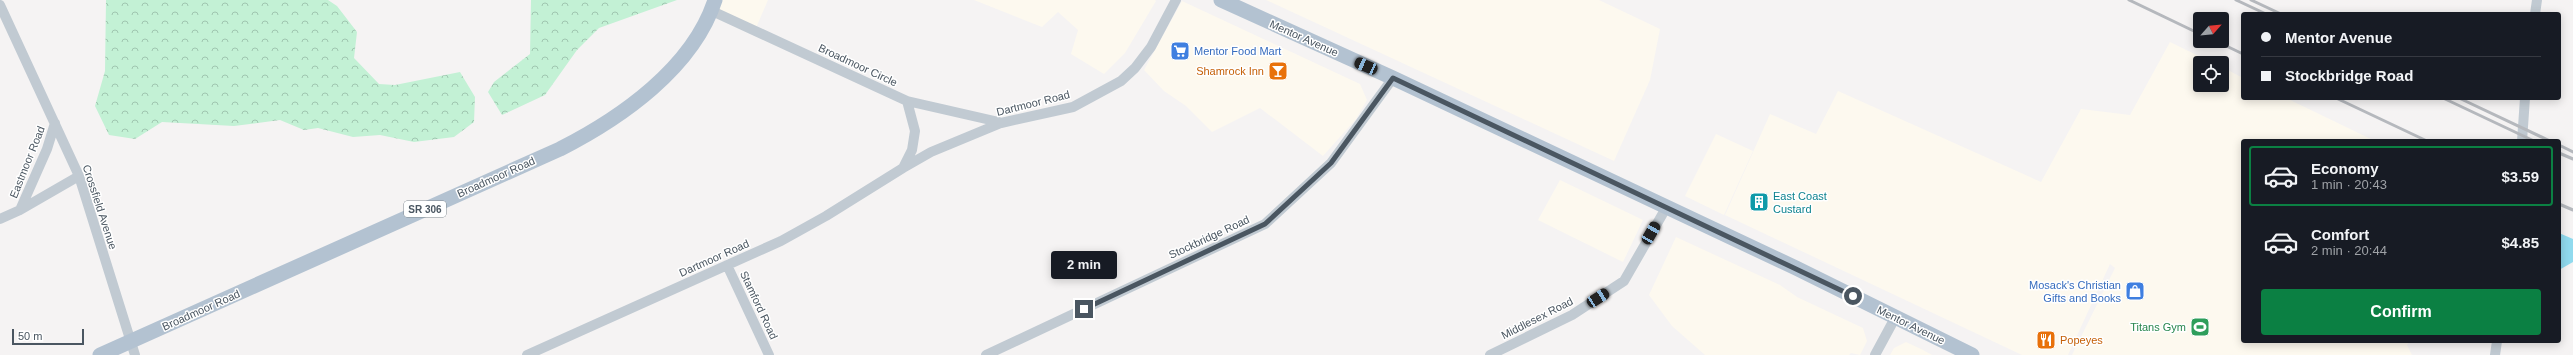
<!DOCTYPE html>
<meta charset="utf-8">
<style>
body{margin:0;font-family:Helvetica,sans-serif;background:#20242c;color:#f1f3f6;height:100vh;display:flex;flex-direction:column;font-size:15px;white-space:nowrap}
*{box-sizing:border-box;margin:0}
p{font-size:13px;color:#9ea1a6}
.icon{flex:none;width:22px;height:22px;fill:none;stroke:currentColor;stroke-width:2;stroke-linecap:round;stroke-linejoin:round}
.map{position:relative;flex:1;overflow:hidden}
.details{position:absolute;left:2241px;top:139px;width:320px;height:204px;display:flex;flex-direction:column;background:#171b24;border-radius:4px;box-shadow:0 2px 10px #0003}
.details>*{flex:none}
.banner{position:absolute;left:2241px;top:12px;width:320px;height:88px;border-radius:4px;box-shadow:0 2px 10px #0003;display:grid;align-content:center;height:88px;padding:0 20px;background:#171b24}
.needle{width:26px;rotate:63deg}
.fabs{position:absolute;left:2193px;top:12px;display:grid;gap:8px}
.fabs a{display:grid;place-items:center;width:36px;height:36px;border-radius:4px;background:#171b24;box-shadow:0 2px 10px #0003;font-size:20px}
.scale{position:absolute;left:12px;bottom:10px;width:72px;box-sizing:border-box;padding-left:4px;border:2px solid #4a5661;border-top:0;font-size:11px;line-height:14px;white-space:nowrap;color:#4a5661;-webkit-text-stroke:3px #fff;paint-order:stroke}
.end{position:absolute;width:18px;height:18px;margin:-9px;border:5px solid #4a5661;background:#fff;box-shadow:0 0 0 2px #fff}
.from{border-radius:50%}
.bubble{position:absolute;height:28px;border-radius:4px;background:#171b24;box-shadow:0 2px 10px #0003;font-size:13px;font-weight:700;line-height:28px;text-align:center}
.car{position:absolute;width:12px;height:24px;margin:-12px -6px;border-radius:5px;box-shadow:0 0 3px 1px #0007;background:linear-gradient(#222 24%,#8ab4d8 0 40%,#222 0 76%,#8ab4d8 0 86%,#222 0)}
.banner b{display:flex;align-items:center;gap:14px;height:38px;font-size:15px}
.banner b+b{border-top:1px solid #363941}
.banner i{width:10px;height:10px;background:#f1f3f6}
ul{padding:7px 0 0;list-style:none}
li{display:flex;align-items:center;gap:12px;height:60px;margin:0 8px 6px;padding:0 12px;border:2px solid transparent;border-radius:4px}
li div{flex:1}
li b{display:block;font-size:15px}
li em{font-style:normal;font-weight:700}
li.selected{border-color:#0b8043}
li>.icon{width:36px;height:36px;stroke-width:1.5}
.cta{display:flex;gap:8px;margin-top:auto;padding:8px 20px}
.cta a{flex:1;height:46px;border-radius:4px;background:#0b8043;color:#fff;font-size:16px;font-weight:700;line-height:46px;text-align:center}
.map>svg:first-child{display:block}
.commercial{fill:#fdf9ef}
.forest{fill:url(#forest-crowns)}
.water{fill:#90daee}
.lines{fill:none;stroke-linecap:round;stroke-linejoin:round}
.street{stroke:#c1cad2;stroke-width:10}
.primary{stroke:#b3c2d1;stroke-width:15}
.rail{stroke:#b5b8bd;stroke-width:3}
.route{stroke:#4a5661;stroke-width:5}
.labels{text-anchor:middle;stroke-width:3;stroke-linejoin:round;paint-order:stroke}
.shield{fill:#fff;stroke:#808990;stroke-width:1}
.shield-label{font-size:10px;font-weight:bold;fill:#4a5661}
.street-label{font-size:11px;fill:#4a5661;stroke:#fff}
.shop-label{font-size:11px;fill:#366cbe;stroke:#fff;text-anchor:start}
.food-label{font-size:11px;fill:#c56008;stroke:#fff;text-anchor:end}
.culture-label{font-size:11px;fill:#0d838f;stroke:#fff;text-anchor:start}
.leisure-label{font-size:11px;fill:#27864d;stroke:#fff;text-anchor:end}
</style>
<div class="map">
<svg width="2573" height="355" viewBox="0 0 2573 355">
<defs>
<pattern id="forest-crowns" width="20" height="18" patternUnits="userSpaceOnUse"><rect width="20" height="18" fill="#c3f1d5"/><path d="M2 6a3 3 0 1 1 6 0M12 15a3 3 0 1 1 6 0" fill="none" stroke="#a0c6b0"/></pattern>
</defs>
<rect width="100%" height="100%" fill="#f5f3f3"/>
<path class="commercial" d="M719,0H768L756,28L716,9Z
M974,0H1155L1156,1L1125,53L1104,74L1071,54L1078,30L1058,12L1042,27Z
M1266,0H1599L1660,29L1650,80L1614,161Z
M1182,1L1360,84L1367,100L1356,119L1323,156L1260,108L1212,132L1186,106L1164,91L1144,70Z
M2170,42L2213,63H2200V85H2222V67L2243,78V98H2286L2375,141H2243V341H2410L2407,345L2412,355H2072L2115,268L2110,264L2068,355H2022L1725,215L1770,114L1816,134L1838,91L2041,182L2081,109L2130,115Z
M1716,134L1753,151L1724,215L1685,196Z
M1560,180L1643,220L1623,262L1538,220Z
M1676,237L1780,285L1797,297L1863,328L1867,341L1860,355L1851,353L1849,355H1705L1672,326L1649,295Z
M1906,342L1923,350L1932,355H1890L1894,348Z"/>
<path class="forest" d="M106,0H328L337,6L357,32L354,58L379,84L395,85L460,72L475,97L474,122L454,137L414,142L380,135L353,137L318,128L304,130L280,120L234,126L162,122L135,139L109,135L95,106L105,71Z
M531,0H677L599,28L577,50L545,95L502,115L488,92L494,82L530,54Z"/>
<path class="water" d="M2559,233L2573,239V262L2559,270Z"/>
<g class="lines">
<path class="street" d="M0,5L79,176L135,355
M712,11L907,101L999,122
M2535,14L2537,0
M2522,141L2525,98
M903,168L931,152L1001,123L1073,107L1121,81L1135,68L1151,47L1176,0
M20,210L47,149L55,123
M0,219L20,210L79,176
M727,265L769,355
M527,355L781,241L826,216L903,168L912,150L915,131L907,101
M986,355L1265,224L1331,163L1393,78
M1490,355L1572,315L1624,281L1666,208
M1875,355L1895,318
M2495,355L2497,341"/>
<path class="primary" d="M1221,0L1393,78L1796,268L1972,355
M100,355L560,149C621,118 693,68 715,0"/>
<path class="rail" d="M2129,0L2200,34
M2236,0L2266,14
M2251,0L2281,14
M2216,41L2243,54
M2336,98L2427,141
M2443,98L2534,141
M2459,98L2550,141
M2559,145L2573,152
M2559,153L2573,159
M2559,204L2573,210"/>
</g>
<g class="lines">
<path class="route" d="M1084,309L1265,224L1331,163L1393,78L1853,296"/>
</g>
<defs>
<g id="supermarket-square" transform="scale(1)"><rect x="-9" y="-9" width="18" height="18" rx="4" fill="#3f7fe0" stroke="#fff"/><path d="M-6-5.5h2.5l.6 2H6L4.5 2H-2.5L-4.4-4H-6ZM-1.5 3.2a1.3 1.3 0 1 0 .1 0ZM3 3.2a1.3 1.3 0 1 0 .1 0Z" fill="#fff"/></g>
<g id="bar-square" transform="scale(1)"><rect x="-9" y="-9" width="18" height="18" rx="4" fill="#e8710a" stroke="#fff"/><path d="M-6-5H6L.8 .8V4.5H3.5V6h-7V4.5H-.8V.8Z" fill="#fff"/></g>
<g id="building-square" transform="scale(1)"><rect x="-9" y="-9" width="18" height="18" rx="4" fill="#0f9aa8" stroke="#fff"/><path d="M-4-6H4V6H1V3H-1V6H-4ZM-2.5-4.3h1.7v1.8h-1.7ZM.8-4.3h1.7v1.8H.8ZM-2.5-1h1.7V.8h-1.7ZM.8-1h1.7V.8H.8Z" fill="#fff"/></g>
<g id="shop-square" transform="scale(1)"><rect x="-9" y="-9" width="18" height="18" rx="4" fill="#3f7fe0" stroke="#fff"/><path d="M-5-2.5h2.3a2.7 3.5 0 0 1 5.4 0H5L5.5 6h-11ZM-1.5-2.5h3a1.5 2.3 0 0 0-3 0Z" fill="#fff"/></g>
<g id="stadium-square" transform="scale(1)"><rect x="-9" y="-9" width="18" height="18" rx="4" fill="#2e9e5b" stroke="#fff"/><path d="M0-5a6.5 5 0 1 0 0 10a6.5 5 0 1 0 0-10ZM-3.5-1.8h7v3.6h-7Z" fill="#fff"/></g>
<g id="restaurant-square" transform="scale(1)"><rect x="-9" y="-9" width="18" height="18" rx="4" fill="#e8710a" stroke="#fff"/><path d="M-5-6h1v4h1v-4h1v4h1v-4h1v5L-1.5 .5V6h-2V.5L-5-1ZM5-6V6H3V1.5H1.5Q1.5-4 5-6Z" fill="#fff"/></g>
</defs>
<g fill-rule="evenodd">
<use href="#supermarket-square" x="1180" y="51"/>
<use href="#bar-square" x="1278" y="71"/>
<use href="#building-square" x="1759" y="202"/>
<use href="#shop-square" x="2135" y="291"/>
<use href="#stadium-square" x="2200" y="327"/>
<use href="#restaurant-square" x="2046" y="340"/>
</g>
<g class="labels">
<rect class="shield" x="404" y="201" width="42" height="16" rx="3"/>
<g class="shield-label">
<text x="425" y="213">SR 306</text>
</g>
<g class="street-label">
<text transform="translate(1304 38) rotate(24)" y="4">Mentor Avenue</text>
<text transform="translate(858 65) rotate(25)" y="4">Broadmoor Circle</text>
<text transform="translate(1033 103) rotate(-14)" y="4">Dartmoor Road</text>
<text transform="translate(27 162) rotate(-68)" y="4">Eastmoor Road</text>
<text transform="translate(496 177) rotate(-24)" y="4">Broadmoor Road</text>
<text transform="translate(100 207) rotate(72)" y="4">Crossfield Avenue</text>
<text transform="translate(1209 237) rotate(-25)" y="4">Stockbridge Road</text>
<text transform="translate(714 258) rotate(-24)" y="4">Dartmoor Road</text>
<text transform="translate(759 305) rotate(65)" y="4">Stamford Road</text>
<text transform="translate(201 310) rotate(-24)" y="4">Broadmoor Road</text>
<text transform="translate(1537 318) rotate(-27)" y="4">Middlesex Road</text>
<text transform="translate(1911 325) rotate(26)" y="4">Mentor Avenue</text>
</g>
<g class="shop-label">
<text x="1194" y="55">Mentor Food Mart</text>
<text x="2121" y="289" text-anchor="end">Mosack's Christian<tspan x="2121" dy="13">Gifts and Books</tspan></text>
</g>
<g class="food-label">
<text x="1264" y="75">Shamrock Inn</text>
<text x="2060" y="344" text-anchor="start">Popeyes</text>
</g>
<g class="culture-label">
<text x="1773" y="200">East Coast<tspan x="1773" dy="13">Custard</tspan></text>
</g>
<g class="leisure-label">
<text x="2186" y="331">Titans Gym</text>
</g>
</g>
</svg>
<div class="fabs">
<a><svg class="needle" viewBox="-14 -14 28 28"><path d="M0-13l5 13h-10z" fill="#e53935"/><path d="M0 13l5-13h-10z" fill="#9ea1a6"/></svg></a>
<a><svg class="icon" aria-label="locate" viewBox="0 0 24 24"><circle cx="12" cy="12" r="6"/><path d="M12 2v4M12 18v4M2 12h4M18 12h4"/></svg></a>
</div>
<div class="scale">50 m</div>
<i class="end from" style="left:1853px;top:296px"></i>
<i class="end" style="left:1084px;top:309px"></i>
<div class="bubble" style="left:1051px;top:251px;width:66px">2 min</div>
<i class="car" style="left:1366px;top:66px;rotate:294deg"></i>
<i class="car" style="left:1651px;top:233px;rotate:30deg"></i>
<i class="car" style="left:1598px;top:298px;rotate:57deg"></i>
<div class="banner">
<b><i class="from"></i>Mentor Avenue</b>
<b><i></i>Stockbridge Road</b>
</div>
<section class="details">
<ul>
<li class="selected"><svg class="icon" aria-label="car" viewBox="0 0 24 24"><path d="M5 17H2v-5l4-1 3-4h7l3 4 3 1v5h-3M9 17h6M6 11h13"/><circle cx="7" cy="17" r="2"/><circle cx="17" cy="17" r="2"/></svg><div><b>Economy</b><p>1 min · 20:43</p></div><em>$3.59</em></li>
<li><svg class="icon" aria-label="car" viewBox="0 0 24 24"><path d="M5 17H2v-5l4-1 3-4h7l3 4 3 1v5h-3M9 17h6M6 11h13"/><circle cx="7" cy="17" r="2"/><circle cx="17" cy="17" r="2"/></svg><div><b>Comfort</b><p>2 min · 20:44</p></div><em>$4.85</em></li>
</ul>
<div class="cta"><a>Confirm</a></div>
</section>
</div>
